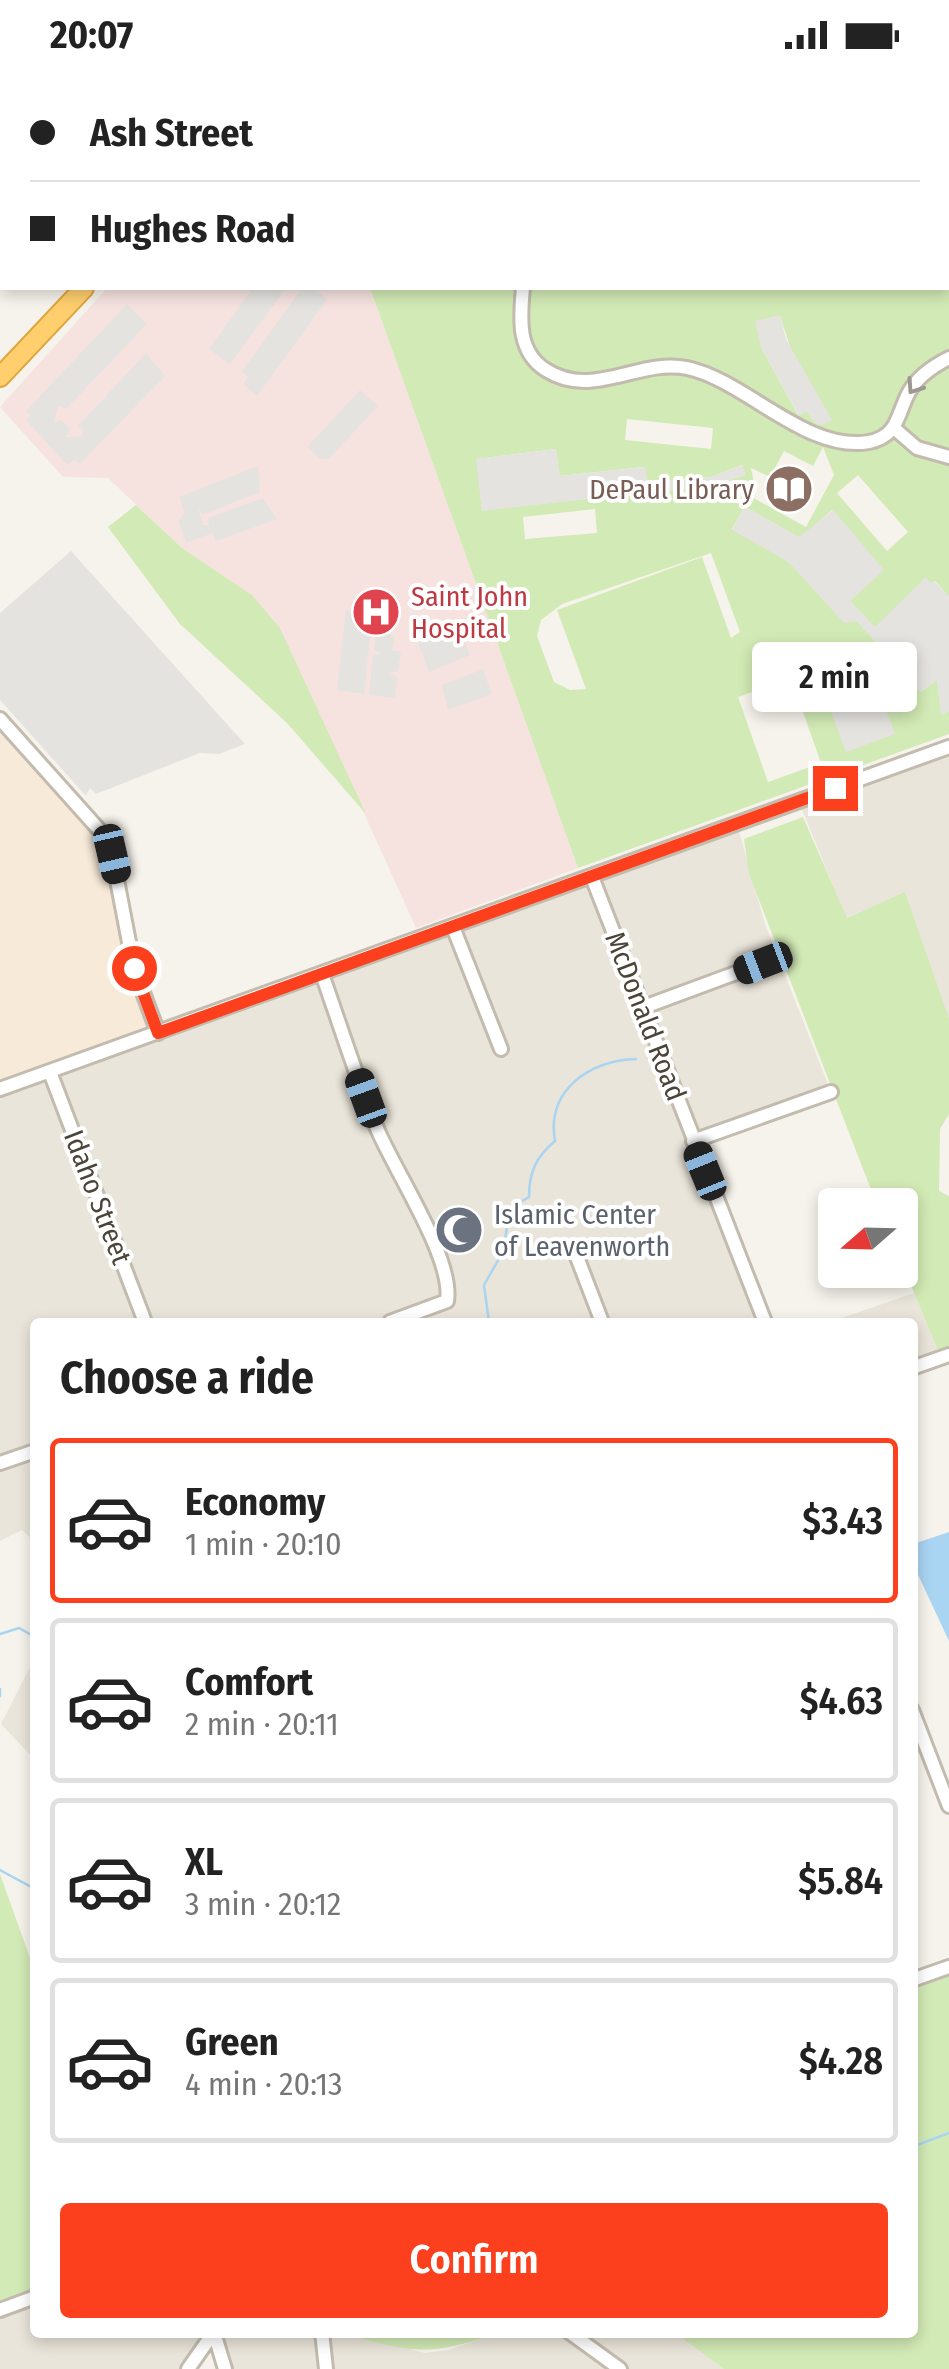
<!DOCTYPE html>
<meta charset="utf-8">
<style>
body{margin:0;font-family:"Fira Sans Condensed",sans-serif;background:#f2f2f2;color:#222;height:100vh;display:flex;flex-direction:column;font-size:38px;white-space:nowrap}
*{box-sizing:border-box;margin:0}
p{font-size:32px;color:#767676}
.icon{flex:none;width:55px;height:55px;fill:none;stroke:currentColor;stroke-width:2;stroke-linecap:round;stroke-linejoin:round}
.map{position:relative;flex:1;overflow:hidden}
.panel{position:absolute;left:30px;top:1248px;width:888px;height:1020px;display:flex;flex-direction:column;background:#fff;border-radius:10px;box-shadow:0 5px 15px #0003}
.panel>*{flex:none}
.guide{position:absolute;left:0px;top:0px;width:950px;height:220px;box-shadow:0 5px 15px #0003;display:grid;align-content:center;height:220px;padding:0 30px;background:#fff}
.needle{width:65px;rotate:250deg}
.buttons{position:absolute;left:818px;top:1118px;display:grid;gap:20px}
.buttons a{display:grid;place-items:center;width:100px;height:100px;border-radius:10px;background:#fff;box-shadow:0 5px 15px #0003;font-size:50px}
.end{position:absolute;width:45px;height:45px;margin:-22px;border:12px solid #fc3f1d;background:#fff;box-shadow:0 0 0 5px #fff}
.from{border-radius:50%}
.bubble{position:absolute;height:70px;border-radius:10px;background:#fff;box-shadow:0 5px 15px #0003;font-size:32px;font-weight:600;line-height:70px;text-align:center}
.car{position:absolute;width:30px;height:60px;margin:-30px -15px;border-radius:12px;box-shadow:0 0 8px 2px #0007;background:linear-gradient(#222 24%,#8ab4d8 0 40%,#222 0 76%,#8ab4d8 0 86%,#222 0)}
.guide b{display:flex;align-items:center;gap:35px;height:95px;font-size:38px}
.guide b+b{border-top:2px solid #e0e0e0}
.guide i{width:25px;height:25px;background:#222}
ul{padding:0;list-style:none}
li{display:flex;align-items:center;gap:30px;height:165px;margin:0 20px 15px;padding:0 10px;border:5px solid #e0e0e0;border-radius:10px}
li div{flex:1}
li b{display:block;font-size:38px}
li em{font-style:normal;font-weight:600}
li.selected{border-color:#fc3f1d}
li>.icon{width:90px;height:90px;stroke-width:1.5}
h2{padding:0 30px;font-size:45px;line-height:120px}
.cta{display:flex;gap:20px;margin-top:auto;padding:20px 30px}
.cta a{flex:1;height:115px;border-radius:10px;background:#fc3f1d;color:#fff;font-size:40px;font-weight:600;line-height:115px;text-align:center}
.status{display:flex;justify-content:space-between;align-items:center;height:70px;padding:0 50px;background:#fff;direction:ltr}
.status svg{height:28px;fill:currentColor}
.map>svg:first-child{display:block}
.residential{fill:#eae5da}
.commercial{fill:#f7ead8}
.medical{fill:#f6e3e0}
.green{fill:#d2eab5;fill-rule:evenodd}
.parking{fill:#e5e3e0}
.water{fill:#a9d4f2}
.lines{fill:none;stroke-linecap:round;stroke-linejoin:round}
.stream{stroke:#a9d4f2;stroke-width:2.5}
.minor-casing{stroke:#c2bbae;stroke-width:18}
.highway-casing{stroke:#e0a43c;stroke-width:22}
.minor{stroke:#fff;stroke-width:12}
.highway{stroke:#ffcf6e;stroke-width:18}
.oneway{stroke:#9c9892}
.route{stroke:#fc3f1d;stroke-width:12}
.labels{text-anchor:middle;stroke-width:8;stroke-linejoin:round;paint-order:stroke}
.education-label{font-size:28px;fill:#785e54;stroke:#fff;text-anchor:end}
.health-label{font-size:28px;fill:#be3a42;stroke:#fff;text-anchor:start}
.street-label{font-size:28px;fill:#4b4439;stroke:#fff}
.worship-label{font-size:28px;fill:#5b616d;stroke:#fff;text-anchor:start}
</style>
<div class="status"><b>20:07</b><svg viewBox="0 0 49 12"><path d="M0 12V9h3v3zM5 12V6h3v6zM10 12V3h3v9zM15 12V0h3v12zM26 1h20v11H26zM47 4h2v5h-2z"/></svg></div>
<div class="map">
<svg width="949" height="2299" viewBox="0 0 949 2299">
<rect width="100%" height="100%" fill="#f6f3ec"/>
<path class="residential" d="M949,677V948L905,823L846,848L799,732Z
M737,754L765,854L831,1022L694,1071L765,1252H35V1472L22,1460L0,1471V1019Z
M914,1223L941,1288L913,1298L912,1252H830Z
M35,1587V1690L1,1654Z
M35,2227V2262L343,2263L425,2283L449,2280L497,2263H675L724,2299H225L215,2266L188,2299H0V2240Z"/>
<path class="commercial" d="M0,649L102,763L134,898L158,963L0,1019Z"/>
<path class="medical" d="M107,218H370L578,798L416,858L280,558L252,525L182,478L108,408L63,407L0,337Z"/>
<path class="green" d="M758,0H949V527L935,511L875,558L850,531L832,440L800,468L745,437L732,459L789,492L844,552L857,551L921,622L937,609L942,645L949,641V664L578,798L370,218H948V2ZM780,246L815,353L807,341L798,345L761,277ZM627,349L713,358L711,379L625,370ZM823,377L834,405L806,457L748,425L754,413L751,398L770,407L784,381L813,396ZM556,379L559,406L644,397L647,413L711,407L742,395L745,405L714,415L482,440L477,389ZM858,405L908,462L887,481L837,423ZM595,439L597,463L525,469L523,447ZM711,483L740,562L731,568L702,487L557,540L586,619L570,620L554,612L537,566L541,550L562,534ZM791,608L821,693L768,712L738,627Z
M136,435L182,478L252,525L280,558L366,744L287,653L180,554L108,457Z
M803,747L847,848L905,822L949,948V1044L940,1059L939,1121L949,1126V1285L941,1288L900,1189V1135H877L749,804L744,769Z
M0,1804L35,1902V2221L0,2233Z
M949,1897V2299H724L675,2263L912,2262L913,1910Z
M343,2263L497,2262V2263C430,2287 411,2283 343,2263Z"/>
<path class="parking" d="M253,218H286L230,294L209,279Z
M302,218H315L327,230L257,326L243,314L248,307L242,301Z
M127,234L147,254L66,339L58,335L54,353L61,350L70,359L66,367L81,366L84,361L78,356L146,283L165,306L80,394L74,390L67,395L26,350L31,346L26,341Z
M780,245L786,269L832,350L822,355L815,353L807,341L799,346L761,277L755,251Z
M360,320L378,336L329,389H320L307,377Z
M556,379L560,406L645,397L648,413L711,407L743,395L745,405L714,415L482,441L476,389Z
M258,396L260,422L202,445L198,437L203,455H209L208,448L263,428L277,449L216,471L213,463L186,473L178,450L185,443L179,427Z
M745,437L799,467L833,440L884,500L850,531L875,557L926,507L931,513L934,511L949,527V641L941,646L937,610L921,622L857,551L844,553L789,492L732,460Z
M71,481L245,674L219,684L200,683L96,724L90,718L86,726L0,630V543Z
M346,540L373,543L364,624L337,620Z
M436,548L441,559L458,553L470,585L429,602L412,556Z
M386,561L394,568L392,580L401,582L398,601L389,603L397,607L395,628L369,625L373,585L382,584L374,580L376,562Z
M483,599L492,624L448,640L442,615Z
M835,602L868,614L875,611L895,664L846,682L818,607Z"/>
<path class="water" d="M949,1462V1571L913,1494V1474Z"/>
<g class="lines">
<path class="stream" d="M489,1252L484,1215L504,1180L509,1139L529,1127C529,1102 536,1087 555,1071C546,1021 589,990 636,989
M0,1564L19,1558L35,1567
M0,1619V1626
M0,1800L35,1819
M912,2077L949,2063"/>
<g class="minor-casing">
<path id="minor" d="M545,0L549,2
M159,2L161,0
M0,183L2,180
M523,218C520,248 517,282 546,300C593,330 639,288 687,298C745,310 806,383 869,372C899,366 897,344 909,322C918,306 933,296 949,288
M895,359L917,378L949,387
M0,649L102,763L112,784L134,898L158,963
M592,807L765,1252
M453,857L501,979
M322,904C340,955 356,1006 376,1056C393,1099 454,1188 447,1231L390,1252
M644,937L763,893
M50,1002L145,1252
M0,1019L949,677
M693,1071L831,1022
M577,1187L602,1252
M912,1298L949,1285
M0,1393L35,1381
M912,1640L949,1736
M912,1910L949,1897
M0,2240L35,2227
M322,2262L326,2299
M569,2262L620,2299
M215,2266L225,2299
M188,2299L214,2262"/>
</g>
<g class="highway-casing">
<path id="highway" d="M287,2L289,0
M0,307L84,218"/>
</g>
<use href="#minor" class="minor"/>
<use href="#highway" class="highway"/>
</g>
<defs><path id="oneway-chevron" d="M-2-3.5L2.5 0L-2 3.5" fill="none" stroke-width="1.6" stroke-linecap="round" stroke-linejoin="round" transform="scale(2.5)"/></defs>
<use class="oneway" href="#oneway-chevron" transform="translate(914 317) rotate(124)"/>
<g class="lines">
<path class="route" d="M134,898L158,963L835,718"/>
</g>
<defs>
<g id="library-disc" transform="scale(2.5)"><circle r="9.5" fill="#8d6e63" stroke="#fff"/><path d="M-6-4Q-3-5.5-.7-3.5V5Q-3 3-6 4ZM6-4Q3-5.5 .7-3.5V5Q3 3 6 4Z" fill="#fff"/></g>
<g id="hospital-disc" transform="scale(2.5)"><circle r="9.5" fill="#e0444e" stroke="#fff"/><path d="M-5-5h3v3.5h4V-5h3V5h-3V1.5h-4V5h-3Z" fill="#fff"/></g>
<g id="mosque-disc" transform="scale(2.5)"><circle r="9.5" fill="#6b7280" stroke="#fff"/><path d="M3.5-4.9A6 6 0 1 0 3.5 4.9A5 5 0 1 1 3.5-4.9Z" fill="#fff"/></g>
</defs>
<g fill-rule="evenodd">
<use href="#library-disc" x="789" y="419"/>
<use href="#hospital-disc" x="376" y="542"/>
<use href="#mosque-disc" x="459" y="1160"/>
</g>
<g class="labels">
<g class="education-label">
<text x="754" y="429">DePaul Library</text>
</g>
<g class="health-label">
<text x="411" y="536">Saint John<tspan x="411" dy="32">Hospital</tspan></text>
</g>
<g class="street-label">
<text transform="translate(646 946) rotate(69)" y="10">McDonald Road</text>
<text transform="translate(98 1127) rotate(69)" y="10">Idaho Street</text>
</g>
<g class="worship-label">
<text x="494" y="1154">Islamic Center<tspan x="494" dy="32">of Leavenworth</tspan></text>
</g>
</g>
</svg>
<div class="buttons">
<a><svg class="needle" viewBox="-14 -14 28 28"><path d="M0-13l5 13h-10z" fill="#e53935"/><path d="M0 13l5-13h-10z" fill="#767676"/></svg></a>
</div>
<i class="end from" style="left:134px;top:898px"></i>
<i class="end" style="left:835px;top:718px"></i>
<div class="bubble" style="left:752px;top:572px;width:165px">2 min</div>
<i class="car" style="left:112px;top:784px;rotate:167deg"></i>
<i class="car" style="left:763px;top:893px;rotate:249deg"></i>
<i class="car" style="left:366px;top:1028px;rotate:340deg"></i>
<i class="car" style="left:705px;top:1101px;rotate:338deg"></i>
<div class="guide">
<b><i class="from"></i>Ash Street</b>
<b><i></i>Hughes Road</b>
</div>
<section class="panel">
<h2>Choose a ride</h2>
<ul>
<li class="selected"><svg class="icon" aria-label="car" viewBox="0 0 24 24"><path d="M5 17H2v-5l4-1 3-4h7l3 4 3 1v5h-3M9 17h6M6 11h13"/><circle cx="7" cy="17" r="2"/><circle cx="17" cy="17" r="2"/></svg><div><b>Economy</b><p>1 min · 20:10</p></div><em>$3.43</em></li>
<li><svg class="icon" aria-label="car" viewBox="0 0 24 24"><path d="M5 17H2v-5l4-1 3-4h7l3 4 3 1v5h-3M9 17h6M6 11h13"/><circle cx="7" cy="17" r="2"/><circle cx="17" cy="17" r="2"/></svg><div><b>Comfort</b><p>2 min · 20:11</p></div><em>$4.63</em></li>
<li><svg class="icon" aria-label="car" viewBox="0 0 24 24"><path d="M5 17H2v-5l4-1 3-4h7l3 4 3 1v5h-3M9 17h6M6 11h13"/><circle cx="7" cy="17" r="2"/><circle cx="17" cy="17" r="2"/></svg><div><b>XL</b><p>3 min · 20:12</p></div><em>$5.84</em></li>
<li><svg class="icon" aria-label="car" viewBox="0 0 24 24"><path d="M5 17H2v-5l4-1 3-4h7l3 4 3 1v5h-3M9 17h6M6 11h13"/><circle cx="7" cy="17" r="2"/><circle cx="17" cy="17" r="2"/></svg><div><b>Green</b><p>4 min · 20:13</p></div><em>$4.28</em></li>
</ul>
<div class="cta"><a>Confirm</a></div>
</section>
</div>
